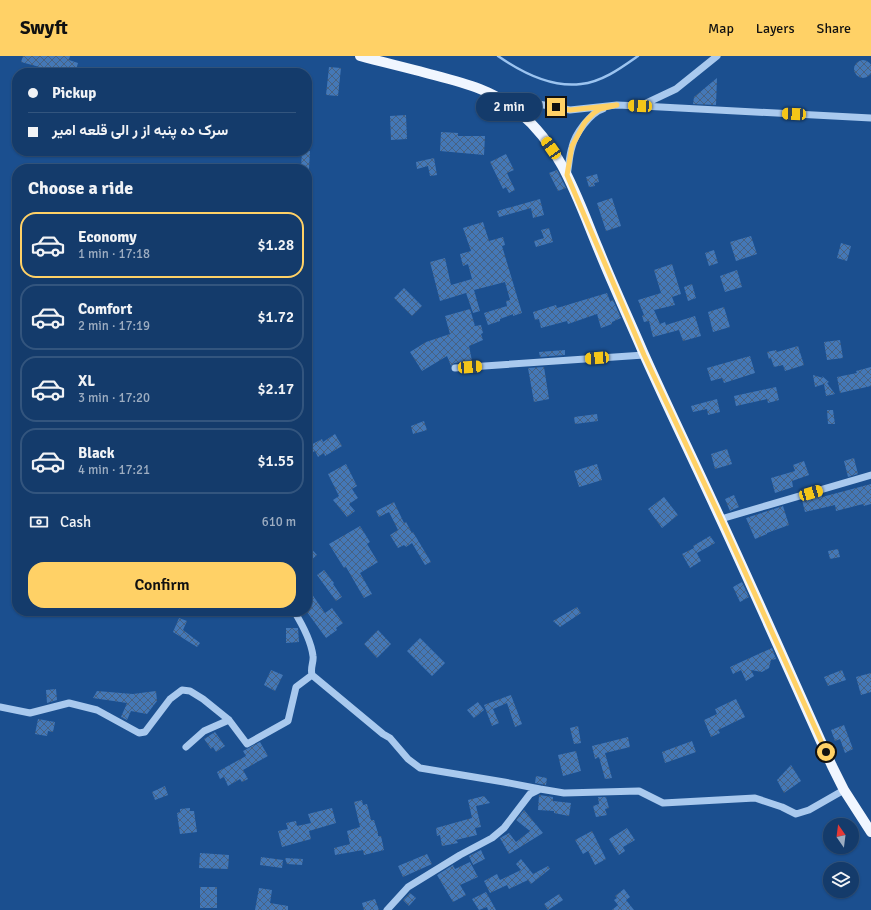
<!DOCTYPE html>
<meta charset="utf-8">
<style>
body{margin:0;font-family:Signika,Vazirmatn,sans-serif;background:#1d4271;color:#f1f3f6;height:100vh;display:flex;flex-direction:column;font-size:15px;white-space:nowrap}
*{box-sizing:border-box;margin:0}
p{font-size:13px;color:#9dadc1}
.icon{flex:none;width:22px;height:22px;fill:none;stroke:currentColor;stroke-width:2;stroke-linecap:round;stroke-linejoin:round}
.map{position:relative;flex:1;overflow:hidden}
.details{position:absolute;left:12px;top:108px;width:300px;height:452px;display:flex;flex-direction:column;background:#143b6b;border-radius:16px;box-shadow:0 1px 3px #0004,0 0 0 1px #33557e}
.details>*{flex:none}
.hud{position:absolute;left:12px;top:12px;width:300px;height:88px;border-radius:16px;box-shadow:0 1px 3px #0004,0 0 0 1px #33557e;display:grid;align-content:center;height:88px;padding:0 16px;background:#143b6b}
.needle{width:26px;rotate:346deg}
.fabs{position:absolute;left:823px;top:762px;display:grid;gap:8px}
.fabs a{display:grid;place-items:center;width:36px;height:36px;border-radius:50%;background:#143b6b;box-shadow:0 1px 3px #0004,0 0 0 1px #33557e;font-size:20px}
.end{position:absolute;width:18px;height:18px;margin:-9px;border:5px solid #ffd166;background:#111;box-shadow:0 0 0 2px #111}
.from{border-radius:50%}
.bubble{position:absolute;height:28px;border-radius:14px;background:#143b6b;box-shadow:0 1px 3px #0004,0 0 0 1px #33557e;font-size:13px;font-weight:600;line-height:28px;text-align:center}
.car{position:absolute;width:12px;height:24px;margin:-12px -6px;border-radius:5px;box-shadow:0 0 3px 1px #0007;background:linear-gradient(#f5c518 24%,#345 0 40%,#f5c518 0 76%,#345 0 86%,#f5c518 0)}
.hud b{display:flex;align-items:center;gap:14px;height:38px;font-size:15px}
.hud b+b{border-top:1px solid #33557e}
.hud i{width:10px;height:10px;background:#f1f3f6}
ul{padding:0;list-style:none}
li{display:flex;align-items:center;gap:12px;height:66px;margin:0 8px 6px;padding:0 8px;border:2px solid #33557e;border-radius:16px}
li div{flex:1}
li b{display:block;font-size:15px}
li em{font-style:normal;font-weight:600}
li.current{border-color:#ffd166}
li>.icon{width:36px;height:36px;stroke-width:1.5}
h2{padding:0 16px;font-size:18px;line-height:48px}
.pay{display:flex;align-items:center;gap:10px;height:44px;padding:0 16px;font-size:15px}
.pay p{margin-inline-start:auto}
.button{display:flex;gap:8px;margin-top:auto;padding:8px 16px}
.button a{flex:1;height:46px;border-radius:16px;background:#ffd166;color:#111;font-size:16px;font-weight:600;line-height:46px;text-align:center}
header{display:flex;align-items:center;gap:24px;box-sizing:border-box;height:56px;padding:0 20px;background:#ffd166;color:#111}
header strong{font-size:19px}
nav{display:flex;gap:22px;margin-inline-start:auto;font-size:14px}
.map>svg:first-child{display:block}
.lines{fill:none;stroke-linecap:round;stroke-linejoin:round}
.stream{stroke:#9cc4f0;stroke-width:2.5}
.building{fill:url(#building-cross-hatch)}
.minor{stroke:#a9c9ee;stroke-width:7}
.major{stroke:#f0f6ff;stroke-width:10}
.route{stroke:#ffd166;stroke-width:5}
</style>
<header>
<strong>Swyft</strong>
<nav><a>Map</a><a>Layers</a><a>Share</a></nav>
</header>
<div class="map">
<svg width="871" height="854" viewBox="0 0 871 854">
<defs>
<pattern id="building-cross-hatch" width="8" height="8" patternUnits="userSpaceOnUse"><rect width="8" height="8" fill="#4478b7"/><path d="M0 0l8 8M0 8l8-8" fill="none" stroke="#486282"/></pattern>
</defs>
<rect width="100%" height="100%" fill="#1b4f8f"/>
<g class="lines">
<path class="stream" d="M498,0C521,16 551,32 581,28C602,26 621,12 638,0"/>
</g>
<path class="building" d="M23,0H70L69,4L78,7L75,17H46L47,13L21,6Z
M854 13a9 9 0 1 1 18 0a9 9 0 1 1-18 0Z
M329,11L341,12L338,40L326,39Z
M717,22L716,49L693,48L694,41Z
M406,59L407,83L391,84L390,60Z
M441,76L458,77V80H485L484,99L440,95Z
M302,95H310L309,113H301Z
M506,98L514,114L507,117L515,134L509,137L506,131L503,133L490,106Z
M434,102L437,119L430,120L428,110L417,113L416,106Z
M557,114L566,132L558,135L549,117Z
M597,118L599,126L594,127L595,130L589,131L586,121Z
M612,142L621,170L606,175L597,147Z
M540,143L544,159L533,162L531,152L499,161L497,155Z
M483,166L489,185L503,181L505,189L502,190L522,257L513,260V258L500,263V265L488,269L484,257L507,250L506,245L510,244L505,226L474,234L480,255L473,257L466,237L440,245L430,206L445,202L451,229L472,223L468,208L463,210L460,198L471,195L463,172Z
M549,172L553,186L536,191L534,185L544,182L541,174Z
M751,180L757,198L736,205L730,186Z
M841,187L851,190L847,205L837,202Z
M714,194L718,207L709,210L705,197Z
M672,208L681,238L672,241L675,249L654,254L660,268L665,266L666,269L695,260L701,280L683,285L679,274L653,281L649,265L644,266L642,260L644,259L638,244L661,237L654,214Z
M737,214L742,231L725,236L720,220Z
M692,228L696,242L688,245L684,231Z
M404,232L422,250L412,260L394,242Z
M607,237L610,245L613,244L621,262L612,266V268L601,272L597,258L568,268L567,265L541,272L539,263L535,264L533,256L556,249L557,252Z
M724,251L730,271L713,276L708,256Z
M470,253L475,270L481,269L483,277L481,278L483,284L469,290L472,305L454,307L451,310L447,300L422,315L410,296L426,286L450,278L445,260Z
M840,284L843,302L827,304L824,286Z
M798,290L804,309L785,315L783,309L774,311L771,302L769,303L767,296L776,294L777,296Z
M565,294V299L540,301L539,296Z
M750,300L755,317L724,327L722,322L711,325L707,312Z
M544,311L549,343L534,346L528,312Z
M871,311V330L840,337L837,321L857,317L856,315Z
M813,319L823,322L822,320L829,326L827,327L835,338L826,340L824,328L815,331Z
M776,331L779,344L768,347L767,343L736,350L734,340Z
M717,343L720,356L708,359L707,353L693,356L691,350Z
M827,354H833L835,368H828Z
M597,358L598,365L575,368L574,361Z
M424,365L427,374L413,378L411,370Z
M335,378L342,390L325,400L324,397L318,401L315,395L307,399V391L322,383L323,386Z
M727,393L732,408L715,413L711,398Z
M854,402L858,418L848,421L844,405Z
M804,405L809,419L792,425L793,431L775,437L771,422L795,415L793,409Z
M346,408L357,430L352,433L358,442L349,448L355,455L347,461L333,444L339,440L328,418Z
M597,408L602,424L579,431L574,415Z
M871,428V448L864,450L863,448L836,455L835,449L805,456L802,444L822,439V441Z
M734,439L739,451L730,455L725,443Z
M664,441L678,459L662,472L648,453Z
M394,446L404,467L406,466L412,477L413,476L431,506L425,509L412,487L406,491L404,489L398,492L390,479L398,474L389,456L379,461L376,455Z
M783,450L789,469L767,477V478L755,483L746,462Z
M360,470L370,486L367,488L378,506L360,517L372,538L364,542L346,511L344,512L329,488Z
M710,480L715,487L697,497L693,490Z
M307,488L317,499L307,508Z
M694,492L701,505L690,512L682,498Z
M838,493L840,501L830,503L828,495Z
M324,514L334,527L333,528L342,541L336,545L317,519Z
M742,526L749,541L740,546L733,531Z
M307,531L325,557L332,552L343,567L336,572L337,574L326,582L307,556Z
M577,551L581,557L560,571L553,565Z
M179,562L187,565L183,574L200,587L197,591L173,576Z
M286,572H298L299,586L286,587Z
M378,574L391,588L377,602L364,588Z
M420,582L445,607L432,620L407,595Z
M772,592L776,603L771,604L769,612L762,616L751,614L754,620L746,625L741,614L733,618L730,611Z
M271,614L283,619L275,635L264,629Z
M842,614L846,624L828,630L824,621Z
M871,617V636L861,639L856,621Z
M56,633L57,644L47,647L46,634Z
M97,635L133,638L156,635L157,645L147,658L131,655L127,664L121,661L127,647L93,642Z
M511,639L522,668L515,671L507,647L493,653L499,667L492,670L484,649Z
M736,643L745,661L718,674L720,677L711,681L704,664L717,658L715,653Z
M478,646L484,654L474,662L467,654Z
M38,663L55,666L53,676L48,675L47,680L35,678Z
M844,669L853,693L845,697L840,683L835,685L831,674Z
M578,670L581,687L574,688L570,672Z
M215,676L225,690L216,696L213,691L211,693L204,683Z
M628,681L630,691L605,697L612,722L605,723L599,701L595,703L592,690Z
M692,685L696,696L665,707L662,696Z
M260,686L268,700L243,714L248,723L242,726L240,723L228,730L224,721L220,723L217,716L246,700L243,695Z
M576,695L581,715L563,720L558,699Z
M791,709L801,725L784,737L777,724Z
M536,720L547,722L546,729L535,727Z
M165,730L168,739L155,744L152,736Z
M539,739L553,741V745L571,747L569,760L554,757V755L538,754Z
M484,740L490,747L476,750L481,771L475,772L477,779L456,784L458,787L442,790L440,779L437,780L436,772L472,762L468,744Z
M598,741H606L609,752L605,753L607,759L596,761L593,750L599,748Z
M362,744L363,749L367,748L371,764H374L378,777V780H381L384,794L364,799L363,794L335,799L334,792L350,788L347,775L360,771L354,746Z
M190,752V755H194L197,776L180,778L177,757L180,756V753Z
M332,752L336,767L309,775L311,783L282,791L278,775L288,773L286,767L296,765L297,770L311,767L308,758Z
M524,754L543,777L509,798L500,782L509,777L516,786L530,775L516,764Z
M627,772L635,784L623,791L625,795L619,799L609,783Z
M592,775L606,803L595,809L588,795L583,798L575,784Z
M481,794L485,803L473,809L469,800Z
M200,797L229,799L228,813L199,812Z
M427,798L432,808L403,821L398,810Z
M261,801L283,804L282,812L260,809Z
M285,802L303,803L302,809L287,808Z
M521,803L533,818L548,810L550,813L531,828L528,824L509,833L507,829L490,837L484,825L497,818L500,824L521,814L516,808Z
M470,806L478,821L460,829L466,839L453,846L437,819L453,809L455,813Z
M200,831H217V852H200Z
M259,832L272,834L270,847L288,850V854H255Z
M624,833L630,841L626,844L634,854H612L618,849L614,844L617,842L615,840Z
M486,836L496,854H488L487,851L479,854L472,843Z
M410,837L416,842L409,850L403,844Z
M559,838L563,844L548,854L544,848Z
M375,843L379,854H364L362,847Z"/>
<g class="lines">
<path class="minor" d="M502,41L570,54L617,49L640,50L676,33L717,0
M642,50L871,62
M567,119C569,110 569,100 572,91C575,78 590,57 603,53
M455,312L644,299
M721,463L871,419
M294,555C302,568 311,584 313,600C314,606 310,611 312,619L383,678L390,682L408,703L420,712L504,726L540,733
M0,651L30,657L69,647L97,654L139,677L145,676L170,643L182,634L190,635L203,643L229,664L247,688L288,665L296,631L312,619
M186,691L204,675L229,664
M387,854L408,831L460,799L492,782L504,772L530,738L540,733L564,737L639,735L663,747L755,742L782,751L796,758L809,754L844,734"/>
<path class="major" d="M360,0C382,6 404,11 426,17C460,26 493,33 520,57C562,92 578,144 598,192C612,227 628,261 643,296C668,352 695,407 721,464C759,546 795,628 832,710L844,734L871,776"/>
</g>
<g class="lines">
<path class="route" d="M556,51L570,54L617,49L600,53L594,57L585,66L572,90L567,119L644,299L721,463L826,696"/>
</g>
</svg>
<div class="fabs">
<a><svg class="needle" viewBox="-14 -14 28 28"><path d="M0-13l5 13h-10z" fill="#e53935"/><path d="M0 13l5-13h-10z" fill="#9dadc1"/></svg></a>
<a><svg class="icon" aria-label="layers" viewBox="0 0 24 24"><path d="M12 4l9 5-9 5-9-5zM3 14l9 5 9-5"/></svg></a>
</div>
<i class="end from" style="left:826px;top:696px"></i>
<i class="end" style="left:556px;top:51px"></i>
<div class="bubble" style="left:476px;top:37px;width:66px">2 min</div>
<i class="car" style="left:640px;top:50px;rotate:273deg"></i>
<i class="car" style="left:794px;top:58px;rotate:273deg"></i>
<i class="car" style="left:551px;top:92px;rotate:325deg"></i>
<i class="car" style="left:597px;top:302px;rotate:266deg"></i>
<i class="car" style="left:470px;top:311px;rotate:86deg"></i>
<i class="car" style="left:811px;top:437px;rotate:74deg"></i>
<div class="hud">
<b><i class="from"></i>Pickup</b>
<b><i></i>سرک ده پنبه از ر الی قلعه امیر</b>
</div>
<section class="details">
<h2>Choose a ride</h2>
<ul>
<li class="current"><svg class="icon" aria-label="car" viewBox="0 0 24 24"><path d="M5 17H2v-5l4-1 3-4h7l3 4 3 1v5h-3M9 17h6M6 11h13"/><circle cx="7" cy="17" r="2"/><circle cx="17" cy="17" r="2"/></svg><div><b>Economy</b><p>1 min · 17:18</p></div><em>$1.28</em></li>
<li><svg class="icon" aria-label="car" viewBox="0 0 24 24"><path d="M5 17H2v-5l4-1 3-4h7l3 4 3 1v5h-3M9 17h6M6 11h13"/><circle cx="7" cy="17" r="2"/><circle cx="17" cy="17" r="2"/></svg><div><b>Comfort</b><p>2 min · 17:19</p></div><em>$1.72</em></li>
<li><svg class="icon" aria-label="car" viewBox="0 0 24 24"><path d="M5 17H2v-5l4-1 3-4h7l3 4 3 1v5h-3M9 17h6M6 11h13"/><circle cx="7" cy="17" r="2"/><circle cx="17" cy="17" r="2"/></svg><div><b>XL</b><p>3 min · 17:20</p></div><em>$2.17</em></li>
<li><svg class="icon" aria-label="car" viewBox="0 0 24 24"><path d="M5 17H2v-5l4-1 3-4h7l3 4 3 1v5h-3M9 17h6M6 11h13"/><circle cx="7" cy="17" r="2"/><circle cx="17" cy="17" r="2"/></svg><div><b>Black</b><p>4 min · 17:21</p></div><em>$1.55</em></li>
</ul>
<div class="pay"><svg class="icon" aria-label="cash" viewBox="0 0 24 24"><path d="M3 7h18v10H3z"/><circle cx="12" cy="12" r="2"/></svg>Cash<p>610 m</p></div>
<div class="button"><a>Confirm</a></div>
</section>
</div>
